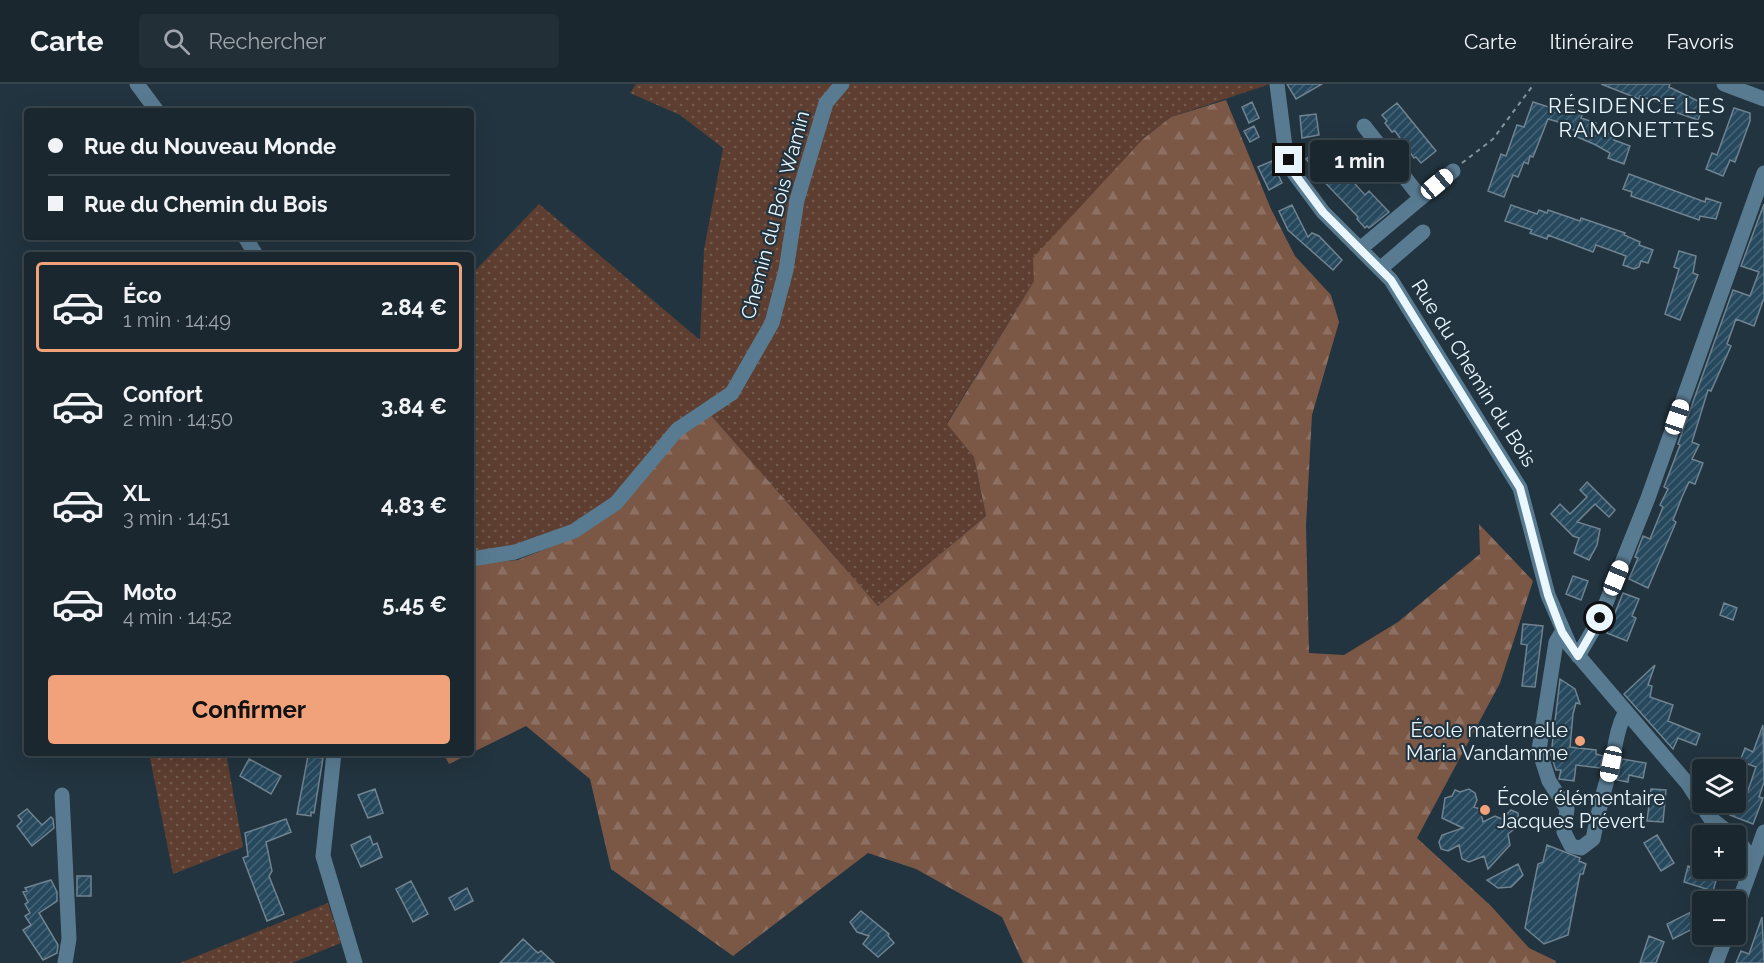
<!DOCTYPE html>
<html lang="fr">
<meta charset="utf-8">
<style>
body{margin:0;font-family:Raleway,sans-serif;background:#232f37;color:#f1f3f6;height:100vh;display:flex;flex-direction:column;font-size:22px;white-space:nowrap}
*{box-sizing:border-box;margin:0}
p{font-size:20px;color:#9fa5aa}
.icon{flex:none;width:33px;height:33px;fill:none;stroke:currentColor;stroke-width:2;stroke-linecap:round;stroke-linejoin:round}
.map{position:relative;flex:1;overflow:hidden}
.drawer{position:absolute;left:24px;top:168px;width:450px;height:504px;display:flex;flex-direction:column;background:#1a272f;border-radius:6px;box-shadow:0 6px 24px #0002,0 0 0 2px #38444b}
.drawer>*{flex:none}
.banner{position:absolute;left:24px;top:24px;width:450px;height:132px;border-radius:6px;box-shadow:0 6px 24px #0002,0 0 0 2px #38444b;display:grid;align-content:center;height:132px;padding:0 24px;background:#1a272f}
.controls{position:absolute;left:1692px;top:675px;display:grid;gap:12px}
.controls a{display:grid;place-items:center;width:54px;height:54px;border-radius:6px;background:#1a272f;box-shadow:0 6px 24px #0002,0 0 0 2px #38444b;font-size:30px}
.end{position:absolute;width:27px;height:27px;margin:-14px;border:8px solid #ebf7fe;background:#111;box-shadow:0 0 0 3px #111}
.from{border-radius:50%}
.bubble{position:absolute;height:42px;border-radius:6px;background:#1a272f;box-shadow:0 6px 24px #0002,0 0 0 2px #38444b;font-size:20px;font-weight:700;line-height:42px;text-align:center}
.car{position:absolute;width:18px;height:36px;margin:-18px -9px;border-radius:8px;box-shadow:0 0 4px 2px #0007;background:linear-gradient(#fff 24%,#345 0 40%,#fff 0 76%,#345 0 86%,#fff 0)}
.banner b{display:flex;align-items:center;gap:21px;height:57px;font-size:22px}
.banner b+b{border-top:2px solid #38444b}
.banner i{width:15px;height:15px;background:#f1f3f6}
ul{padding:10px 0 0;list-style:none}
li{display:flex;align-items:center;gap:18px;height:90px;margin:0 12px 9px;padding:0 12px;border:3px solid transparent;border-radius:6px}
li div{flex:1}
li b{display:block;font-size:22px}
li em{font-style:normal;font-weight:700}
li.on{border-color:#f1a27b}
li>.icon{width:54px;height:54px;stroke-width:1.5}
.action{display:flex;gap:12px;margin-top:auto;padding:12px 24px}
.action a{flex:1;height:69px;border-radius:6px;background:#f1a27b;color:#111;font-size:24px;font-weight:700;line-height:69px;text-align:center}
header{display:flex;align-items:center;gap:36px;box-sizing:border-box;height:84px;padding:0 30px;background:#1a272f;border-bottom:2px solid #38444b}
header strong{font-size:28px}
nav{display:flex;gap:33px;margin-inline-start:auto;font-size:21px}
.search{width:420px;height:54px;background:#232f37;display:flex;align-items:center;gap:15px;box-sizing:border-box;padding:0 21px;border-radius:6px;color:#9fa5aa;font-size:22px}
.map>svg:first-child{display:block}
.grass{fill:url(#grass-dots)}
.forest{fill:url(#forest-firs)}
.building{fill:url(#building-hatch);stroke:#6f8391;stroke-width:1.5}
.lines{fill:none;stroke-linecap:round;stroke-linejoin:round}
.path{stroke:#86959e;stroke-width:2;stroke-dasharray:4.5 4.5;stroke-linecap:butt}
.minor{stroke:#597b91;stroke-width:15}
.route{stroke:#ebf7fe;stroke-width:8}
.poi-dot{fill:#f1a27b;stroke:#22343f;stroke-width:2}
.labels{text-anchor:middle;stroke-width:4.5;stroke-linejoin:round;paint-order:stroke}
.street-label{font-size:20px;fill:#ebf7fe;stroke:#22343f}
.poi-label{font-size:20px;fill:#ebf7fe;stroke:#22343f;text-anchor:end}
.neighbourhood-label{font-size:21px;letter-spacing:1.5px;fill:#ebf7fe;stroke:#22343f}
</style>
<header>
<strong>Carte</strong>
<div class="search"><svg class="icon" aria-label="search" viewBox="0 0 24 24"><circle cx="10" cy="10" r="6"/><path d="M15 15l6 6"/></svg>Rechercher</div>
<nav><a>Carte</a><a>Itinéraire</a><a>Favoris</a></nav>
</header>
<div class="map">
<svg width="1764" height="879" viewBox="0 0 1764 879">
<defs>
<pattern id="grass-dots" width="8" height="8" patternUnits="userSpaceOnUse" patternTransform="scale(1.5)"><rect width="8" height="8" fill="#5d3e30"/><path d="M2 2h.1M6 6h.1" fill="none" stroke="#745b4f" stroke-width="1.8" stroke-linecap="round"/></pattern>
<pattern id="forest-firs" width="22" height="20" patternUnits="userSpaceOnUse" patternTransform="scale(1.5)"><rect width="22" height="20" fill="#7b5746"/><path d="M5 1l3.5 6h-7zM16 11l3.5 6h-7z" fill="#8e7062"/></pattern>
<pattern id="building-hatch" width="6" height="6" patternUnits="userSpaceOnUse" patternTransform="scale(1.5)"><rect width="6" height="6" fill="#27495e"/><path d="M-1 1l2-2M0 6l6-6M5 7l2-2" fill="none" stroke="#466476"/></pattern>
</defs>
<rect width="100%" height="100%" fill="#22343f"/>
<path class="grass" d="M636,0H1270L1171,33L1143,55L1034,197L947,339L974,373L986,432L878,522L702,321C663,363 623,415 573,444C556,454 492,467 471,469V191L539,120L700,256L704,166L723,64L680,31L630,9Z
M149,669H226L243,763L173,790Z
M328,819L341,859L292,879H180Z"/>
<path class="forest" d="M1226,16L1271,125L1295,172L1331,211L1339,238L1312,331L1306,441L1309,569L1344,571L1398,538L1480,470L1479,440L1533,497L1500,599L1417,754L1491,822L1529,864L1556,877L1555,879H1023L1002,833L916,785L868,769L733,872L611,785L590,695L526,642L449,680L443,669H471V480L518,476L575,453L679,350L709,329L878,522L986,432L974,373L947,340L1034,197L1033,174L1143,55L1171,33Z"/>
<path class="building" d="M1287,0H1322L1296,15Z
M1601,0H1670L1669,3L1704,20L1698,36L1669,26L1670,22L1640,12L1639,15Z
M1252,18L1259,34L1249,39L1242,23Z
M1533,18L1564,28L1565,23L1583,29L1581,34L1596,39L1594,44L1616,52L1614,56L1630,62L1624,80L1608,74L1610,69L1596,61L1575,52L1577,47L1568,44L1569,41L1548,35L1533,73L1530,72L1528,80L1524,78L1518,93L1513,91L1504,113L1488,107L1501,70L1506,72L1517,41L1524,43Z
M1397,19L1436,67L1421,79L1416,73L1414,74L1395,47L1392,48L1385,39L1387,37L1382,31Z
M1734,24L1750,29V37L1735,78L1730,76L1723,92L1706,85L1712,69L1717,71Z
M1316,30L1319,51L1302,54L1300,32Z
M1254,42L1259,53L1250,58L1244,47Z
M1321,62L1365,111L1369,107L1389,128L1369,144L1367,142L1365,144L1357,135L1358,133L1310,83L1312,82L1306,75Z
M1272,77L1282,99L1269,106L1258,83Z
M1629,90L1705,118L1706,114L1721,119L1716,135L1700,132L1699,136L1631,112L1632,108L1623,105Z
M1764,120V214L1754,242L1736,235L1727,260L1731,262L1711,307L1708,306L1692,358L1699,361L1692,375L1703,379L1695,400L1689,398L1682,413L1673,436L1676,438L1648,504L1629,495L1638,474L1635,473L1643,452L1650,455L1663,423L1660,421L1668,405L1664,403L1680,361L1678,360L1733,206L1750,212L1759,188L1741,182Z
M1292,121L1308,153L1312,149L1319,152L1342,176L1333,186L1288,146L1279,127Z
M1511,121L1537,130L1539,126L1547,129L1548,126L1580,137L1581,134L1625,149L1624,151L1640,158L1639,161L1653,166L1648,179L1641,177L1639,183L1634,185L1623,181L1626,172L1596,161L1593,168L1548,151L1547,155L1530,149L1532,146L1505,137Z
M1679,167L1696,172L1693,189L1698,191L1680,236L1665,230L1679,185L1674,183Z
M1587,398L1615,426L1609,433L1595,420L1577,438L1600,445L1597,461L1589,476L1574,469L1579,454L1573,452L1551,430L1560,420L1570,430L1587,413L1580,406Z
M1573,492L1588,497L1581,516L1566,510Z
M1623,509L1639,515L1632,532L1636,534L1627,557L1607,549Z
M1724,519L1737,524L1733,536L1720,531Z
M1523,540L1543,542L1535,603L1522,602L1527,561L1521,560Z
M1655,581L1648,601L1652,602L1650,613L1673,621L1668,637L1700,650L1696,661L1678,654L1673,665L1624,610Z
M1560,595L1575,605L1580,620L1576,619L1573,630L1570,663L1596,666V670L1603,672L1600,684L1576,681L1574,697L1559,695L1561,686H1556L1551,671Z
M1763,641L1764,698L1759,713L1763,714L1753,740L1730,731L1716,718H1726L1742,724L1756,683L1740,677L1745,664L1753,668Z
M308,672L323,674L314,729L311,728V732L297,730Z
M249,675L281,692L271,710L240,692Z
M1622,675L1646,679L1643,694L1629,691L1628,698L1617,696Z
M375,705L383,729L368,734L358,711Z
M1469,705L1475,709L1477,716L1474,723L1480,725L1483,738L1495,732L1502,735L1511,726L1518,729L1519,741L1508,750L1510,761L1488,785L1484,772L1469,778L1462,775L1459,761L1448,767L1441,765L1439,758L1442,751L1463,744L1442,734L1445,714L1452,712L1455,706L1460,708Z
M1651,705L1666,706L1663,738L1647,737Z
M27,725L42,741L51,733L53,735L54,744L32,762L17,742L22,737L18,732Z
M286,735L291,748L266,758L272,787L269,792L284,830L267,837L243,774L248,772L245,749Z
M1657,751L1674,779L1661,787L1644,759Z
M370,752L373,761L377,759L382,773L361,783L351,761Z
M1547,761L1580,774L1579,777L1586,780L1583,790H1580L1568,851L1544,860L1525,844L1538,780L1543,778Z
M1518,780L1523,791L1511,803L1498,804L1487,796Z
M1688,782L1717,793L1713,807L1684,798Z
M77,792H91V812H77Z
M51,796L57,808V817L39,829L58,861L57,869L43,876L23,846L31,841L25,832L30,829L25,820L28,818L23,808L27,807L25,804Z
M411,797L428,830L413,838L396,805Z
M467,804L473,817L455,826L449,814Z
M1697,825L1702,840L1673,855L1667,840Z
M861,827L889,850L888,852L894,859L878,873L863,860L869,852L857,848L850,838Z
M1762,833L1764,879H1736L1741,867L1749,870Z
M1649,852L1664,858L1656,879H1640Z
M523,855L538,869L541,867L554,879H500Z"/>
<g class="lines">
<path class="path" d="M1462,79L1493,55L1534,0"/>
<path class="minor" d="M137,0L157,27
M1277,0L1285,63L1294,89L1323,128L1391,196L1520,404L1548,511L1570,562L1688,700L1710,734L1733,752
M1724,0L1764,15
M1364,42L1421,114
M245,153L256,171
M1360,165L1453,87
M1380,185L1423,148
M471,475L515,468L574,447L616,419L677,346L732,309L772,239L786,186L797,116L826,19L842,0
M1562,548L1556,558L1539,666L1549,697L1567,725L1564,748L1571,762L1581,764L1593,755C1597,735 1601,716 1607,696C1615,674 1614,650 1625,629
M1578,572L1600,534L1648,414L1764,89
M334,669L323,772L355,879
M62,711L69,855L65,879
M1736,753L1753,777
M1736,826L1764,748
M1716,879L1727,850"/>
</g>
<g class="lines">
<path class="route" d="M1289,76L1294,89L1323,128L1391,196L1520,404L1548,511L1562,548L1578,572L1600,534"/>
</g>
<g class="poi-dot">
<circle cx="1580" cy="657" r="6"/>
<circle cx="1485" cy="726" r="6"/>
</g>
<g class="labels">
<g class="street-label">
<text transform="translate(775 131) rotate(-75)" y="7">Chemin du Bois Wamin</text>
<text transform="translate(1474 289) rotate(58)" y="7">Rue du Chemin du Bois</text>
</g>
<g class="poi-label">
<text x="1568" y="653">École maternelle<tspan x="1568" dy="23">Maria Vandamme</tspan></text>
<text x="1497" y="721" text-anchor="start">École élémentaire<tspan x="1497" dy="23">Jacques Prévert</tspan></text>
</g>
<g class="neighbourhood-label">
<text x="1637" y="29">RÉSIDENCE LES<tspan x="1637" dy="24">RAMONETTES</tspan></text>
</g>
</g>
</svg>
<div class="controls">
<a><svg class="icon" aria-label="layers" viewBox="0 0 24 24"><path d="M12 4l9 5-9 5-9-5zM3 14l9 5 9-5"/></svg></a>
<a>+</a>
<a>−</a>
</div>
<i class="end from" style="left:1600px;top:534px"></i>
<i class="end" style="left:1289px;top:76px"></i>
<div class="bubble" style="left:1310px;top:56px;width:99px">1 min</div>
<i class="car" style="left:1437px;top:100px;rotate:50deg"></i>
<i class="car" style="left:1677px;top:333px;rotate:19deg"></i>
<i class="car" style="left:1616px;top:494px;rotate:22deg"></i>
<i class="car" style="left:1611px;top:680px;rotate:192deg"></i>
<div class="banner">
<b><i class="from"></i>Rue du Nouveau Monde</b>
<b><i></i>Rue du Chemin du Bois</b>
</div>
<section class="drawer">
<ul>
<li class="on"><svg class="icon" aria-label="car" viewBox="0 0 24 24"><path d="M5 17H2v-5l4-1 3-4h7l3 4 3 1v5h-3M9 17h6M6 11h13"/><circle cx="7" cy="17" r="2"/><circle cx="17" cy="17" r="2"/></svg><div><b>Éco</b><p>1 min · 14:49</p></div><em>2.84 €</em></li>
<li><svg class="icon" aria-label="car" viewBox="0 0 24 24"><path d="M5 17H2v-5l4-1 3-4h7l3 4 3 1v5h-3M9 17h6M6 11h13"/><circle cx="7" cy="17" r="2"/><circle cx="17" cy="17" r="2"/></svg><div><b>Confort</b><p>2 min · 14:50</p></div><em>3.84 €</em></li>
<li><svg class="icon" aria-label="car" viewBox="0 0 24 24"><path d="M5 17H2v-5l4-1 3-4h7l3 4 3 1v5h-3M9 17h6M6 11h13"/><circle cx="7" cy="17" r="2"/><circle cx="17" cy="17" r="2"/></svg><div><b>XL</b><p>3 min · 14:51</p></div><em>4.83 €</em></li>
<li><svg class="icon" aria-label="car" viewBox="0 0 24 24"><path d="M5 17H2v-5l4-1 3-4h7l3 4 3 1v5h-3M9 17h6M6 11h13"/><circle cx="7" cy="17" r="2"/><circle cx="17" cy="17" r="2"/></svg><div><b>Moto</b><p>4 min · 14:52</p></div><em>5.45 €</em></li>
</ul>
<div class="action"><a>Confirmer</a></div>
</section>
</div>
